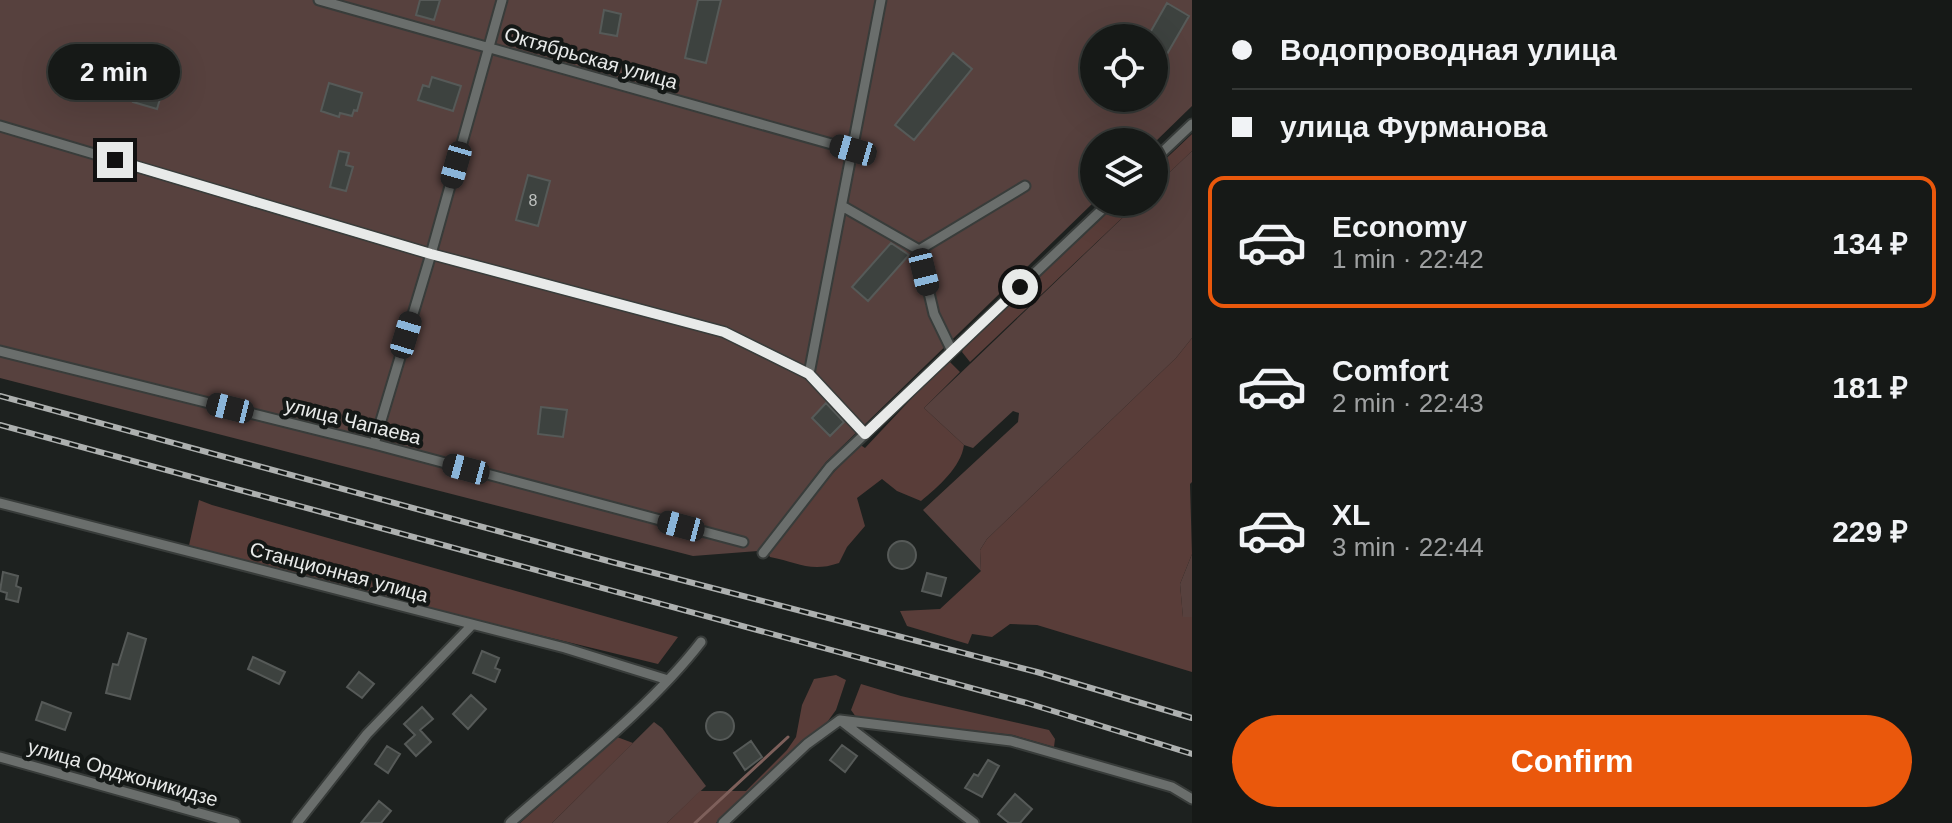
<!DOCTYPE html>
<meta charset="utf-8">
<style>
body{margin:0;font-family:Helvetica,sans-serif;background:#1f2220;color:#f1f3f6;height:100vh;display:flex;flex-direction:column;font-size:30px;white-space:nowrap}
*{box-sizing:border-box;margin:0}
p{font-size:26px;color:#9ea0a1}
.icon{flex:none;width:44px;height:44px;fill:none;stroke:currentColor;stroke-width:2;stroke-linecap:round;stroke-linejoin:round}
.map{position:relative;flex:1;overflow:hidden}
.side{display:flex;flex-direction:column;background:#161917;width:760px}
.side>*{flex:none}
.guide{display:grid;align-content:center;height:176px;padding:0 40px;background:#161917}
.fabs{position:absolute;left:1080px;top:24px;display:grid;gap:16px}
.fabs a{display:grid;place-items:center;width:88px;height:88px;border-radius:50%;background:#161917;box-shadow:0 8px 32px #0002,0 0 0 2px #353836;font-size:40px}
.end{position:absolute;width:36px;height:36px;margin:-18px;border:10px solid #e8eae9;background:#111;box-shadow:0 0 0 4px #111}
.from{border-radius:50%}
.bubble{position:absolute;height:56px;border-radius:28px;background:#161917;box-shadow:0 8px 32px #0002,0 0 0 2px #353836;font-size:26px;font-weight:600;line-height:56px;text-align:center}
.car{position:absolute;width:24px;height:48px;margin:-24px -12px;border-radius:10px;box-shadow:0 0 6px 2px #0007;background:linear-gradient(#222 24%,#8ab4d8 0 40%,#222 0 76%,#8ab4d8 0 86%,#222 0)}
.guide b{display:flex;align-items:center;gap:28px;height:76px;font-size:30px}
.guide b+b{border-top:2px solid #353836}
.guide i{width:20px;height:20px;background:#f1f3f6}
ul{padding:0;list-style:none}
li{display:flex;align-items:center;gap:24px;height:132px;margin:0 16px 12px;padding:0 24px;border:4px solid transparent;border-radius:16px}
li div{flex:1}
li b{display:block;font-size:30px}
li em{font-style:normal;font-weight:600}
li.current{border-color:#ea580c}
li>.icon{width:72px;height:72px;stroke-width:1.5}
.primary-button{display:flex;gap:16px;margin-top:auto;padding:16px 40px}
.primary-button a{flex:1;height:92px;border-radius:48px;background:#ea580c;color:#fff;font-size:32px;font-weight:600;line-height:92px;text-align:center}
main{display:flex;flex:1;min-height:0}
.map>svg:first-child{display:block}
.green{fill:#57413e;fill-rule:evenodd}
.forest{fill:#593d39}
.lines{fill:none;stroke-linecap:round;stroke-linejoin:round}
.stream{stroke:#7e605b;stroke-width:3}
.building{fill:#3d423f;stroke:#565a58;stroke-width:2}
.street-casing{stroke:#383c3a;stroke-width:13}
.street{stroke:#6a6e6c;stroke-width:9}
.rail-casing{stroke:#adb0af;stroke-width:6}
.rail{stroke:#141816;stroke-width:3;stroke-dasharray:9;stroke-linecap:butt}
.route{stroke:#e8eae9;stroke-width:10}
.labels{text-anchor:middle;stroke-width:8;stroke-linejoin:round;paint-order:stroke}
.number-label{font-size:16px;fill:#bdc0be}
.street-label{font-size:20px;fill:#e8eae9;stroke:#141816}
</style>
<main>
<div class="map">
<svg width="1192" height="823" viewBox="0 0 1192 823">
<rect width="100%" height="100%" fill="#1d211f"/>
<path class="green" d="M0,0H1192V106L1154,143L1094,142V202L826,462L758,551L693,556L0,378ZM1094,38H1154V98H1094Z
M1192,151V338L1176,358L987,539L980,550L981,571L923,510L1018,422L1019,413L1013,411L973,448L964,445L924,408L1139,202H1154V187Z
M1192,554V617L1183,618L1180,584Z
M654,722L662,728L706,786L667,823H552Z"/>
<path class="forest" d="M1192,134V151L1154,187V170Z
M1119,202H1139L970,362L962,352L965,346Z
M1192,338V482L1190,484L1192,554L1180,584L1183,617H1192V672L1037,625L1010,624L992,637L972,634L968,644L907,626L900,611L940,609L981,571L980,550L987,539L1176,358Z
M950,362L960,372L924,408L964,445C961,467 938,487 921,501L897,491L882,479L857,498L865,526L847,547L839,563C810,573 797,562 770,557L768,553L809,500L859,444L865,448L945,363Z
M199,500L212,505L678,637L658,664L188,550Z
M836,675L846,680L836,710L828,721L716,823H667L700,791H746L787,750L796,737L802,705L814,679Z
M861,684L901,696L1049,730L1055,739L1054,747L1013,735L856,717L851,710Z
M617,737L633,743L552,823H520Z"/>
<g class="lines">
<path class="stream" d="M695,823L788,737"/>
</g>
<path class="building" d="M420,0H440L434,20L416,15Z
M698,0H721L706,63L685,58Z
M1167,3L1189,16L1167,54L1154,46V38H1147Z
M604,10L621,14L617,36L600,33Z
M953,53L972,69L914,140L895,125Z
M432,77L461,86L453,111L418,100L423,85L429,87Z
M329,83L362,93L357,111L354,110L352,116L340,113L339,117L321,111Z
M139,85L162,92L157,109L133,102Z
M339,151L349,153L346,165L353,167L346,191L330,187Z
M528,175L550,181L538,226L516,220Z
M891,243L909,255L868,301L852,287Z
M826,403L844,422L830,436L812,418Z
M541,407L567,410L563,437L538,434Z
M888 555a14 14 0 1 1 28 0a14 14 0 1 1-28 0Z
M3,572L18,576L16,586L21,588L18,602L6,599L7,593L0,591Z
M927,573L946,578L941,596L922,591Z
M128,633L146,639L130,699L106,693L113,664L118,665Z
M482,651L499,658L495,668L500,670L495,682L473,673Z
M253,657L285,672L279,684L248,669Z
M359,672L374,684L362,698L347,687Z
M471,695L486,709L468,729L453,714Z
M42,702L71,713L65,730L36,720Z
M422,707L433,719L420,730L431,742L416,756L405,744L415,735L404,724Z
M706 726a14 14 0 1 1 28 0a14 14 0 1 1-28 0Z
M751,741L762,757L745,770L734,753Z
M842,745L857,756L845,772L830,760Z
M387,746L400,754L388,773L375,764Z
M988,760L999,766L982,797L965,788L974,774L978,776Z
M1015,794L1032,809L1020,823H1009L998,814Z
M379,801L391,811L381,823H361Z"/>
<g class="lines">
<g class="street-casing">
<path id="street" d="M319,0L853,150
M0,126L431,254L724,332L809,374L865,434
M1154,160L1192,124
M842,206L919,250L1025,186
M919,250L934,314L952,351
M0,351L374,444L743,542
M809,374L881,0
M374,444L431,254L502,0
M0,503L565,648L668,680
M763,553L830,467L1110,202
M840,720L974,823
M0,757L235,823
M297,823L367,734L472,625
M510,823C573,767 650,708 701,642
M723,823L807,744L840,720L1011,741L1172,787L1192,799"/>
</g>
<use href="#street" class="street"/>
<g class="rail-casing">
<path id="rail" d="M0,396L612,562L1037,672L1192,718
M0,425L1027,703L1192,754"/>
</g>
<use href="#rail" class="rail"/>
</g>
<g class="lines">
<path class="route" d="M115,160L431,254L724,332L809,374L865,434L1020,287"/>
</g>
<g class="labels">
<g class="number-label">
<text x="533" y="206">8</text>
</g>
<g class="street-label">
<text transform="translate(591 58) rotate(16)" y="7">Октябрьская улица</text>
<text transform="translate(353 421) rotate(14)" y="7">улица Чапаева</text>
<text transform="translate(339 572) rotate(15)" y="7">Станционная улица</text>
<text transform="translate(123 773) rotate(16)" y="7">улица Орджоникидзе</text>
</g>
</g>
</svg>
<div class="fabs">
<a><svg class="icon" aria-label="locate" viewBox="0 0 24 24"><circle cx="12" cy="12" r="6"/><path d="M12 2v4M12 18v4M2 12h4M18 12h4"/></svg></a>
<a><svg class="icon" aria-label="layers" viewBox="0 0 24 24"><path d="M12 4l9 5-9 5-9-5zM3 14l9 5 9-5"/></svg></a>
</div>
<i class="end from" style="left:1020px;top:287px"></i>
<i class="end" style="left:115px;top:160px"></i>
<div class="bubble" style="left:48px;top:44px;width:132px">2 min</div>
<i class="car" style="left:853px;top:150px;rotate:286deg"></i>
<i class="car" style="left:456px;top:165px;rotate:196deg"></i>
<i class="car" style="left:924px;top:272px;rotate:166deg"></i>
<i class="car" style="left:406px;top:335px;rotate:17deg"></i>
<i class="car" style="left:230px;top:408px;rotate:284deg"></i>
<i class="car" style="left:466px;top:469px;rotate:285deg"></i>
<i class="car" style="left:681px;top:526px;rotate:285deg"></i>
</div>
<section class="side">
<div class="guide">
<b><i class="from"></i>Водопроводная улица</b>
<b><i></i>улица Фурманова</b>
</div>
<ul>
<li class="current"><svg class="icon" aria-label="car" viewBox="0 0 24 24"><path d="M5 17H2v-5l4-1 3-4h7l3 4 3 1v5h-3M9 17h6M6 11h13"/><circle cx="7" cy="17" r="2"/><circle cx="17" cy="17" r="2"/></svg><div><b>Economy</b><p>1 min · 22:42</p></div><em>134 ₽</em></li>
<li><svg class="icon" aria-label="car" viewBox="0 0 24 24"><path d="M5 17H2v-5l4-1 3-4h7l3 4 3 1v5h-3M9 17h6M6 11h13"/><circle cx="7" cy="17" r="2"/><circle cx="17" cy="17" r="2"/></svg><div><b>Comfort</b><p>2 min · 22:43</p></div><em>181 ₽</em></li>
<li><svg class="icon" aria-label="car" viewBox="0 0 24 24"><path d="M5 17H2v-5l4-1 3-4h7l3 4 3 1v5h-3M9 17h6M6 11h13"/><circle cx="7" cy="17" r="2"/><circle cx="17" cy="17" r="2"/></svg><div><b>XL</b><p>3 min · 22:44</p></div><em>229 ₽</em></li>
</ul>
<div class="primary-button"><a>Confirm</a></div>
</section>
</main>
